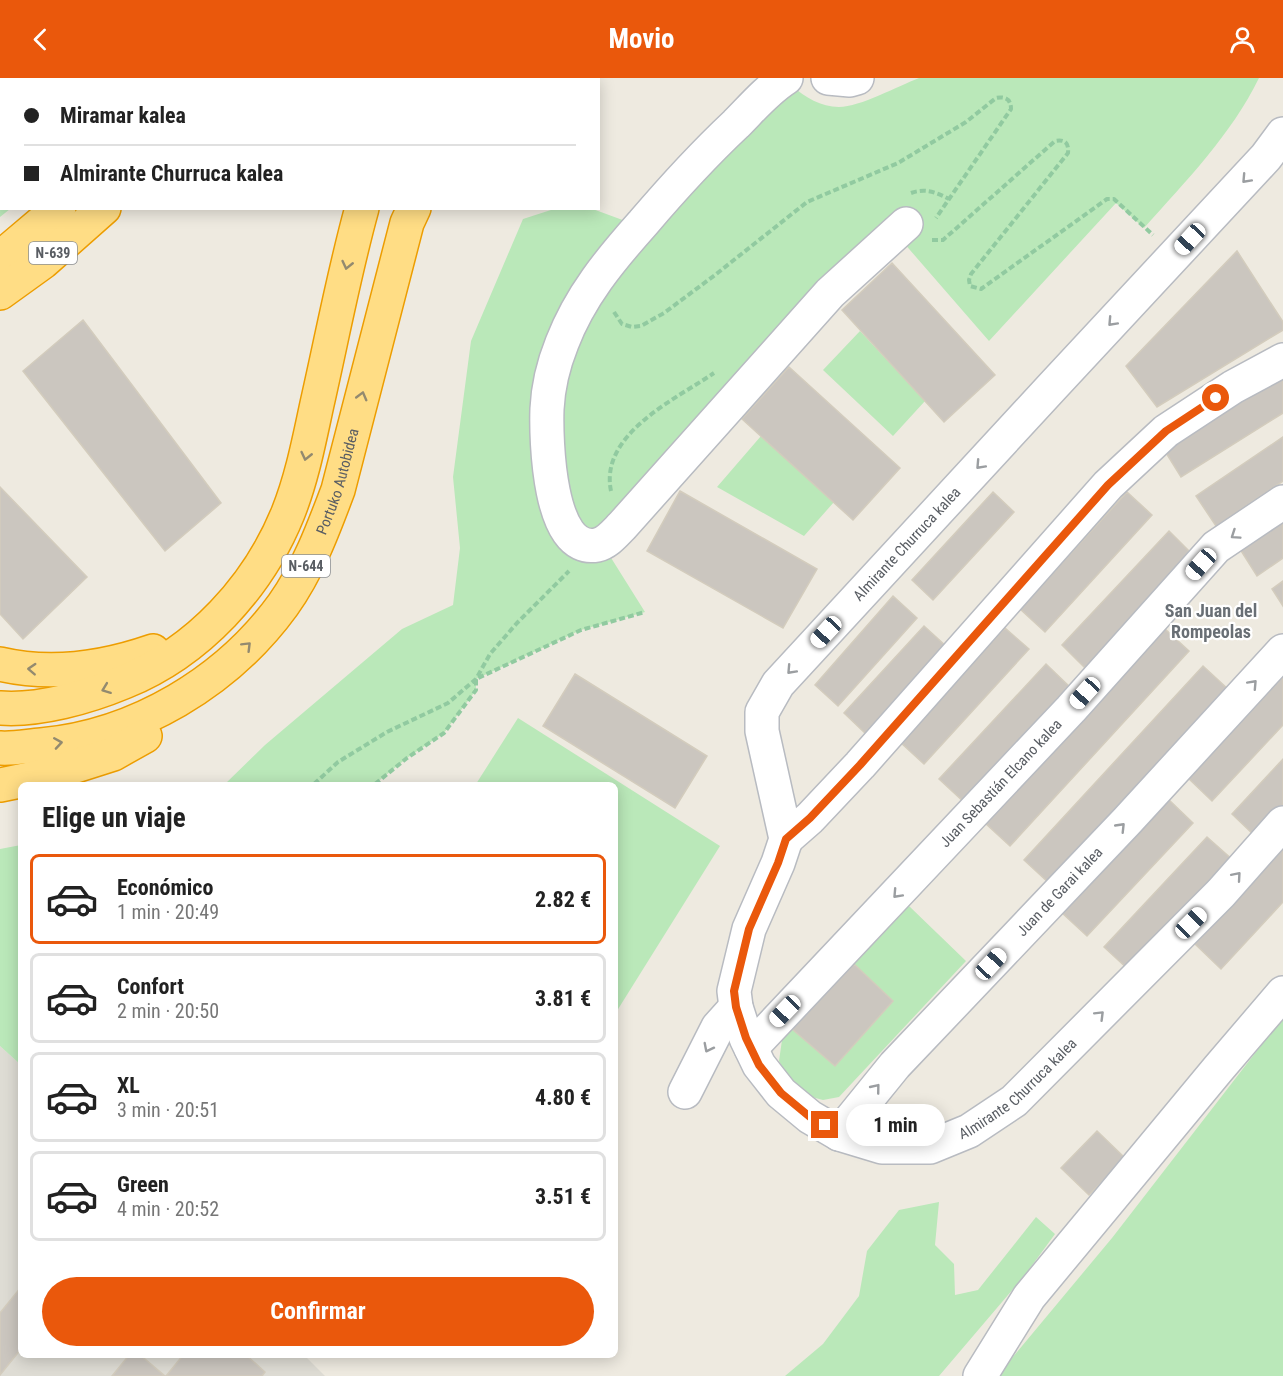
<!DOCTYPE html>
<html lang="es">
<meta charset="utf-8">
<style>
body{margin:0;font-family:"Roboto Condensed",sans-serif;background:#f2f2f2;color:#222;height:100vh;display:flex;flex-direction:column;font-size:22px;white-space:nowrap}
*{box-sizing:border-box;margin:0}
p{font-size:20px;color:#767676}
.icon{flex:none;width:33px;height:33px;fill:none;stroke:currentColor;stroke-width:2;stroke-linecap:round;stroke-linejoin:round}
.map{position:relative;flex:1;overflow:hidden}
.drawer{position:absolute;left:18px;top:704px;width:600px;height:576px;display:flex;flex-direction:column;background:#fff;border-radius:9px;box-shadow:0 3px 15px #0003}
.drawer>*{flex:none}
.guide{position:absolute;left:0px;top:0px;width:600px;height:132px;box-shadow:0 3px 15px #0003;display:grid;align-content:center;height:132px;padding:0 24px;background:#fff}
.end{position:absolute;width:27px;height:27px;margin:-14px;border:8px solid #ea580c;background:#fff;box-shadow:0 0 0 3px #fff}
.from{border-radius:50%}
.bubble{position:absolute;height:42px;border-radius:21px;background:#fff;box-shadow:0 3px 15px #0003;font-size:20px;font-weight:700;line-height:42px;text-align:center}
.car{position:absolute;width:18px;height:36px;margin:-18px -9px;border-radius:8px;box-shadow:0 0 4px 2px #0007;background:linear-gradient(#fff 24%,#345 0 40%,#fff 0 76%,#345 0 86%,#fff 0)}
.guide b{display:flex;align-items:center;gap:21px;height:57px;font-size:22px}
.guide b+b{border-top:2px solid #e0e0e0}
.guide i{width:15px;height:15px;background:#222}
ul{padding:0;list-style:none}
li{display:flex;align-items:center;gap:18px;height:90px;margin:0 12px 9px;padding:0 12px;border:3px solid #e0e0e0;border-radius:9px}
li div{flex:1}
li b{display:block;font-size:22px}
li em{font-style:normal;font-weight:700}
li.current{border-color:#ea580c}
li>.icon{width:54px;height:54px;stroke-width:1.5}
h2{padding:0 24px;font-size:27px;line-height:72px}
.action{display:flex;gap:12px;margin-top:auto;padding:12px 24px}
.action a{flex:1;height:69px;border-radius:36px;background:#ea580c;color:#fff;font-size:24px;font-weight:700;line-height:69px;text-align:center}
header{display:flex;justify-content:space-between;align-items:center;height:78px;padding:0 24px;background:#ea580c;color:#fff;font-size:27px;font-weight:700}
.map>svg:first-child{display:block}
.industrial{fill:#dedcd4}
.green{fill:#bae8b9}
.building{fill:#cbc6bf;stroke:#d3ccbd;stroke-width:1.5}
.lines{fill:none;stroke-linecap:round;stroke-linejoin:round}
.minor-casing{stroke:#b8bbc1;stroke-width:36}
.highway-casing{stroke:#ed9d00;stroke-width:36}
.path{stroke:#91caa0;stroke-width:4;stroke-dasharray:6 3;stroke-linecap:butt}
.minor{stroke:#fff;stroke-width:33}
.highway{stroke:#ffdd85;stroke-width:33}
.oneway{stroke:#9b9ea1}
.oneway2{stroke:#938a6f}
.route{stroke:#ea580c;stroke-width:8}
.labels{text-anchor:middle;stroke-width:4.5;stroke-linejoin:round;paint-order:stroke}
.shield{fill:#fff;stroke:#8b8e92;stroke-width:1.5}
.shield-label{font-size:14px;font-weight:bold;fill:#595d63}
.street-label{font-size:15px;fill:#595d63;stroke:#fff}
.quarter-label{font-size:18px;font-weight:bold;fill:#696f75;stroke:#fff}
</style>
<header><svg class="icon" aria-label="back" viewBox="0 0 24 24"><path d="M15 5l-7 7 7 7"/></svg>Movio<svg class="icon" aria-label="person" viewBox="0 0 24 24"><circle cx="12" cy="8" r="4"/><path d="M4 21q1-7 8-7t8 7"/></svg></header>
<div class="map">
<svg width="1283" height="1298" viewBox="0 0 1283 1298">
<rect width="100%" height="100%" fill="#eeeae0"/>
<path class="industrial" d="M0,968L21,987V1276L304,1277L325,1298H0Z"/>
<path class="green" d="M919,0H1259C1231,57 1186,103 1144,150L1116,125L989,263L903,164L923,146L908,129L897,131L603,451L588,456L568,426L559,377L564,294L604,208L792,8C805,19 821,29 839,29C860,29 898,8 919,0Z
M0,35L2,130L10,131L0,139Z
M590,130L628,144L590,189L540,405L608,475L645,534L581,552L476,601V612L444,655L407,680L375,706H225L265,667L402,551L453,527L460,470L453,399L471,263L523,141L554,131Z
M860,253L925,323L893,358L823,292Z
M761,358L834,424L804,458L717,409Z
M518,640L720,768L615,936V706H476Z
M21,767V987L0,968V771Z
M909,828L966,883L839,1019L823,1022L808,1018L787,998L779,983L782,962Z
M1283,939V1298H997L1112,1160Z
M939,1124L935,1167L954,1186L955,1217L978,1212L1036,1139L1055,1156L1025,1197L939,1298H785L823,1266L859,1218L867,1173L899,1132Z"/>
<path class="building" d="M1237,173L1283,244V252L1157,329L1126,288Z
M892,185L995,297L944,344L842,232Z
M83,242L221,425L165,473L23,293Z
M789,289L900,390L853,442L742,341Z
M1283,295V335L1181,399L1163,370Z
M1283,359V403L1216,448L1196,418Z
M0,409L87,499L23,561L0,536Z
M680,413L817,491L783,550L647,473Z
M993,414L1014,434L933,522L912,502Z
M1127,414L1152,437L1045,554L1020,531Z
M1283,438V480L1257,498L1238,468Z
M1169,453L1192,476L1085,590L1062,567Z
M1283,503V528L1272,511Z
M893,518L917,540L838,628L815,607Z
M924,548L947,569L867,657L844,635Z
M1005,550L1029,571L924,686L900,664Z
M1164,550L1189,573L1010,768L985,745Z
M1046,586L1072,611L966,726L939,701Z
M1203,588L1229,612L1050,806L1024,782Z
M1283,595V647L1212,723L1187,699Z
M575,596L707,678L675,730L543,648Z
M1283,681V731L1256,759L1232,736Z
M1167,720L1193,745L1087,858L1061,834Z
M1207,759L1234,783L1130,893L1104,869Z
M1283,771V824L1221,891L1195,866Z
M854,886L893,923L835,988L792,951Z
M1097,1053L1125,1080L1089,1117L1061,1090Z
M21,1209V1271L0,1297V1235Z
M130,1276H139L165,1298H112Z
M184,1276H245L265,1294L262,1298H166Z"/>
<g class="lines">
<g class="minor-casing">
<g id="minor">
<path d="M138,0L143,2"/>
<path d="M786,0C767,12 752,30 736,46C703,77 672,111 643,145C610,182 580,218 562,265C554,285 548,310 547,331C546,360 548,477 597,467C607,465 615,455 622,448L830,215L906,146"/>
<path d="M828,0L850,2L857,0"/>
<path d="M65,2V0"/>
<path id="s1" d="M1283,56L1266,79L1052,309L778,606L762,634V653L786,761L778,785L749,851L734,913L736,929L746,960L759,987L781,1015L810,1039L839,1056L882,1069H930L969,1053L1014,1023L1221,815L1283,745"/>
<path d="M786,761L810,740L860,687L1108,407L1166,353L1233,309L1283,282"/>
<path id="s2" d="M751,970L1071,631L1216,469L1283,424"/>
<path d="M685,1014L718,949L736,929"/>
<path id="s3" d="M839,1056L895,987L1127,743L1283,573"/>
<path d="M980,1298L1029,1219L1218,991L1283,915"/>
</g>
</g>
<g class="highway-casing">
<g id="highway">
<path d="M194,2L195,0"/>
<path d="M232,2L234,0"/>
<path d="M432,2L433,0"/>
<path d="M493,2L495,0"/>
<path d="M0,11L2,12"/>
<path d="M0,180L59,130"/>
<path d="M0,215L43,184L104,130"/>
<path d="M0,586C51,598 104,590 153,573"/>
<path d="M0,630C39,633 88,619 124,604C198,574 258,509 288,435C302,400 309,363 317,326C332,260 344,195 362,130"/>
<path id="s4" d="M0,670C13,671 28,668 41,667C137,658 227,604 283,527C308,492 323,452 338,412L407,145L414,130"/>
<path d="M0,707L44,698L113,676L145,658"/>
</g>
</g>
<path class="path" d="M911,115C925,110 936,114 949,121
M932,162H943L1055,63C1065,61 1069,65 1068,75L971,196L969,202L970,208L981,211L1107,121H1114L1153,157
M614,234L622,246L632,249L641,248L664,235L715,197L807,124L898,85L966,44L996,20C1005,18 1011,21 1011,31L936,140
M611,413C599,356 676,321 714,295
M314,706L338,684L387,654L448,625L476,601L490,576L517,545L569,493
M375,706L407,680L444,655L476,612V601L581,552L645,534"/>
<use href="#minor" class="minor"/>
<use href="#highway" class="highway"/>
</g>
<defs><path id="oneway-chevron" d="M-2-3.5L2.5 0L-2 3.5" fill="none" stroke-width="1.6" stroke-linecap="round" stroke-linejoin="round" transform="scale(1.5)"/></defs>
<g class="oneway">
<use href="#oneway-chevron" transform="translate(1246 101) rotate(133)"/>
<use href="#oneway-chevron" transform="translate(1112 244) rotate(133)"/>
<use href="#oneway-chevron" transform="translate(980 387) rotate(133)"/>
<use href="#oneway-chevron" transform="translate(1235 457) rotate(146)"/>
<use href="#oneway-chevron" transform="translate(791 592) rotate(133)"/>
<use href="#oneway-chevron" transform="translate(1253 606) rotate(-47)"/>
<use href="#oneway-chevron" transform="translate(1121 749) rotate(-46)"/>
<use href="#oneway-chevron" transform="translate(1237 798) rotate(-49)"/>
<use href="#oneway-chevron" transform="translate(897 816) rotate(133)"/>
<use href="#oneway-chevron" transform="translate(1100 937) rotate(-45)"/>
<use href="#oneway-chevron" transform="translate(708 970) rotate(117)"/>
<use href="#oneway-chevron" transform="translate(876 1010) rotate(-51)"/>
</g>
<g class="oneway2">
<use href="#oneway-chevron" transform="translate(347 187) rotate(103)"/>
<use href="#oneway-chevron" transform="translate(362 318) rotate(-75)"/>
<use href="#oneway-chevron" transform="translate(306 378) rotate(103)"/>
<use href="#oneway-chevron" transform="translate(247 568) rotate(-45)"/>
<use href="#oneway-chevron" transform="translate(32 591) rotate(-177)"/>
<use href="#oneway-chevron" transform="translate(106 611) rotate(159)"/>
<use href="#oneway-chevron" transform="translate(58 665) rotate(-9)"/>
</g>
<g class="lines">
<path class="route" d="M825,1047L810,1039L781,1015L759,987L746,960L736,929L734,913L749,851L778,785L786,761L810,740L860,687L1108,407L1166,353L1216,320"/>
</g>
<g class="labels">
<g class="shield">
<rect x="29" y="164" width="48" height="22" rx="4.5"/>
<rect x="282" y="477" width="48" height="22" rx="4.5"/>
</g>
<g class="shield-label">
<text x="53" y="180">N-639</text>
<text x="306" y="493">N-644</text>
</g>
<g class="street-label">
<text dy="5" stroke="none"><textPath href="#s4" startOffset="465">Portuko Autobidea</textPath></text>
<text transform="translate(907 466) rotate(-47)" y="5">Almirante Churruca kalea</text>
<text dy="5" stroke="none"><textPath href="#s2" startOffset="364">Juan Sebastián Elcano kalea</textPath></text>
<text dy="5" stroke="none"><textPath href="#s3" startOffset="328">Juan de Garai kalea</textPath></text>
<text dy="5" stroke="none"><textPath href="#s1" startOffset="1455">Almirante Churruca kalea</textPath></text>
</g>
<g class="quarter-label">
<text x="1211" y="539">San Juan del<tspan x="1211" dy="21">Rompeolas</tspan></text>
</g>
</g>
</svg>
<i class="end from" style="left:1216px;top:320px"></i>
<i class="end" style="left:825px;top:1047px"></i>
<div class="bubble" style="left:846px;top:1026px;width:99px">1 min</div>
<i class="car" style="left:1190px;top:161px;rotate:223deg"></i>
<i class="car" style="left:1201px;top:486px;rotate:222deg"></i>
<i class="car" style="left:826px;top:554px;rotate:223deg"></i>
<i class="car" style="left:1085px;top:615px;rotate:222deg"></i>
<i class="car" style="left:1191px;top:845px;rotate:45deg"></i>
<i class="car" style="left:991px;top:886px;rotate:43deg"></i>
<i class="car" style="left:785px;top:933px;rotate:224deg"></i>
<div class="guide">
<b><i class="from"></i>Miramar kalea</b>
<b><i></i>Almirante Churruca kalea</b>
</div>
<section class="drawer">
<h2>Elige un viaje</h2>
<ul>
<li class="current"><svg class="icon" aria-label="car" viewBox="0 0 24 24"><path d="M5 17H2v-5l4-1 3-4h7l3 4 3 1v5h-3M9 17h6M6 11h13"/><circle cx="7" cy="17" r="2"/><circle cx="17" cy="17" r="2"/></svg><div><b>Económico</b><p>1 min · 20:49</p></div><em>2.82 €</em></li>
<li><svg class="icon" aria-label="car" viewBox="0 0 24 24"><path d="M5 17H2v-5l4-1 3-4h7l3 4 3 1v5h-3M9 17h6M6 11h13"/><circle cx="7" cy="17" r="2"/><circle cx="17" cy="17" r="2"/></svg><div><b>Confort</b><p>2 min · 20:50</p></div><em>3.81 €</em></li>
<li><svg class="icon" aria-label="car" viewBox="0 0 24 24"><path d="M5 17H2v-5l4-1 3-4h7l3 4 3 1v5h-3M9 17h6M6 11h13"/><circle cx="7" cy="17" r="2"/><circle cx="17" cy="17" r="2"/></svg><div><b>XL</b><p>3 min · 20:51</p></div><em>4.80 €</em></li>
<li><svg class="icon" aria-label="car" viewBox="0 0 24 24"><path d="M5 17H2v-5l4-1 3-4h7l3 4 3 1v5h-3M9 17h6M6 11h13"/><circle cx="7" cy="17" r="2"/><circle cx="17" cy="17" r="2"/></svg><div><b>Green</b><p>4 min · 20:52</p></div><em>3.51 €</em></li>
</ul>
<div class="action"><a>Confirmar</a></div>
</section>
</div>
